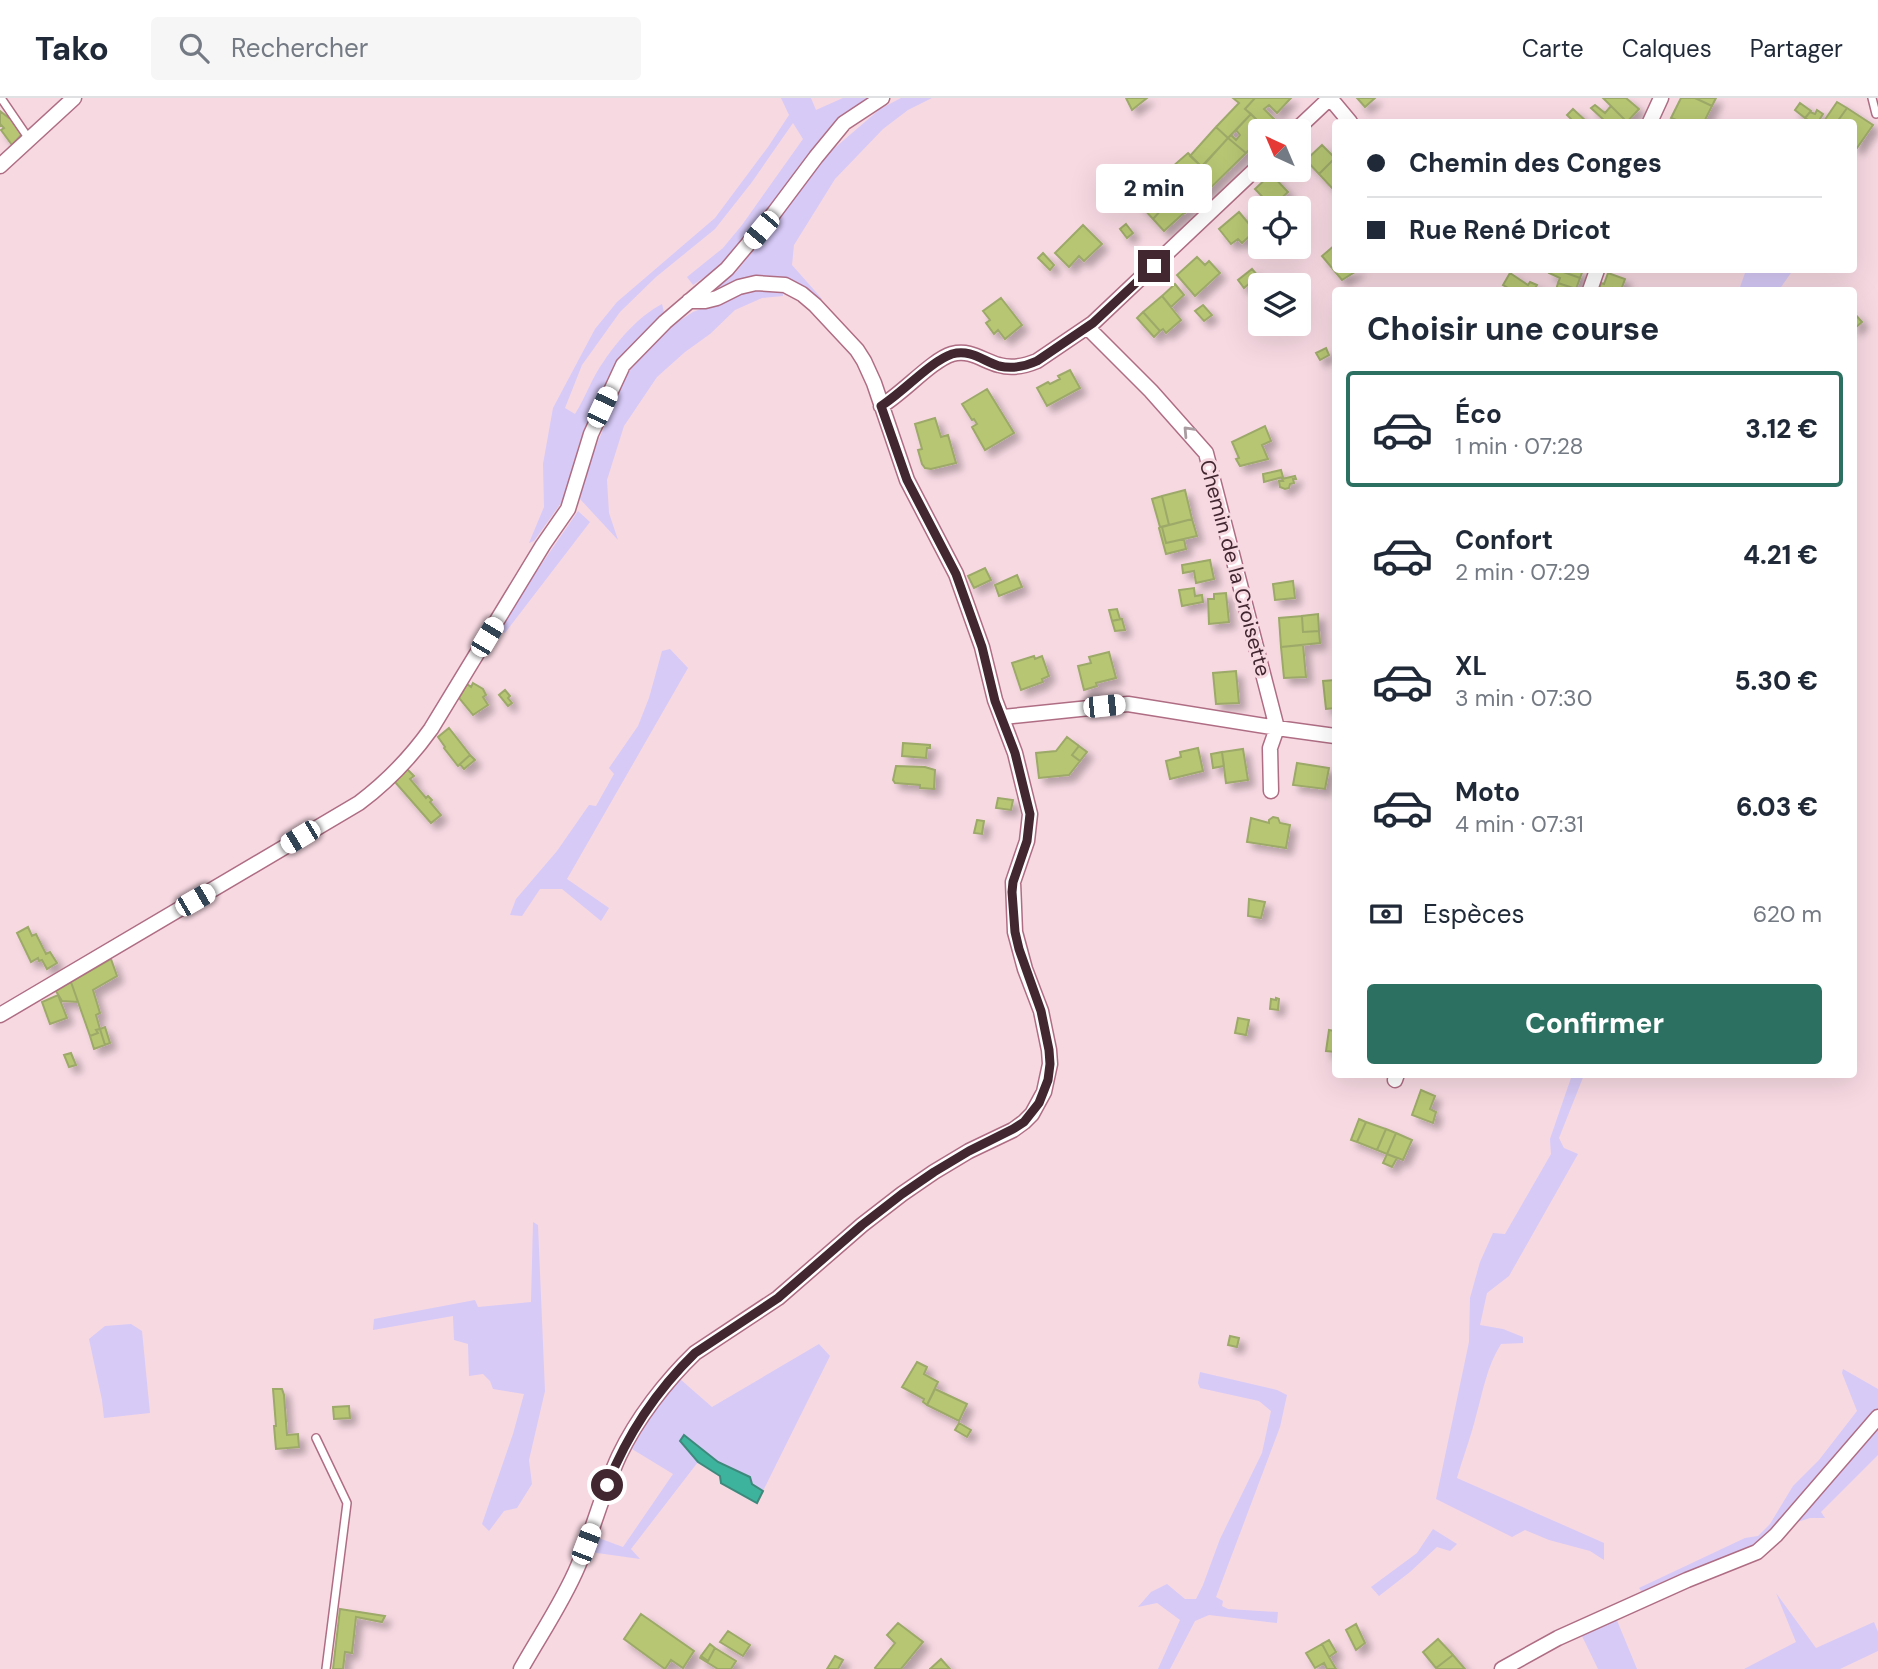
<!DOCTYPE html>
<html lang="fr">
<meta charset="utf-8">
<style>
body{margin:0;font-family:"DM Sans",sans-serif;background:#f6f6f7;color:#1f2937;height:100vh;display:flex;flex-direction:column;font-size:26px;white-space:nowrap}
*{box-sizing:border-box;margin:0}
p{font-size:23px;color:#747a83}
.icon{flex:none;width:38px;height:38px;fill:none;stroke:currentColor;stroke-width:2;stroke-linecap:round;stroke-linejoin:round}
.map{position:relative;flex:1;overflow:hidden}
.sheet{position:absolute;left:1332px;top:189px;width:525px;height:791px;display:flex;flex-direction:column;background:#fff;border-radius:7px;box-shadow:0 7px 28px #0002}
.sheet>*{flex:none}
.top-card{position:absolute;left:1332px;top:21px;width:525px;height:154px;border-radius:7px;box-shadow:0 7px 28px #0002;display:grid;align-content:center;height:154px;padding:0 35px;background:#fff}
.needle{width:46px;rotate:316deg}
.tools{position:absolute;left:1248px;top:21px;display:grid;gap:14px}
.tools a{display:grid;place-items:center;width:63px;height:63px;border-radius:7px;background:#fff;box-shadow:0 7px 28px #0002;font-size:35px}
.end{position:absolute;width:32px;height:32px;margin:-16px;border:9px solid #422630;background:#fff;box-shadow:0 0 0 4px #fff}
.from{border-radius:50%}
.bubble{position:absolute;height:49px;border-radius:7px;background:#fff;box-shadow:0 7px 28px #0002;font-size:23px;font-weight:800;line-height:49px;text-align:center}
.car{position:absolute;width:21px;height:42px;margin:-21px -10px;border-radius:9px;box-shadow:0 0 5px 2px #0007;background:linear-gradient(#fff 24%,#345 0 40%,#fff 0 76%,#345 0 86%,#fff 0)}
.top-card b{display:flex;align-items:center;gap:24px;height:66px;font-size:26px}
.top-card b+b{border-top:2px solid #e0e1e3}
.top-card i{width:18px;height:18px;background:#1f2937}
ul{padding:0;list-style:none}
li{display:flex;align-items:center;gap:21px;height:116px;margin:0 14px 10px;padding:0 21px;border:4px solid transparent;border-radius:7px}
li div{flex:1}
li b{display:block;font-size:26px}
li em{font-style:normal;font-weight:800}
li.selected{border-color:#2c7062}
li>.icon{width:63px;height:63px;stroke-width:1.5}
h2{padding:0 35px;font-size:32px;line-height:84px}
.pay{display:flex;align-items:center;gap:18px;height:77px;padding:0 35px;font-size:26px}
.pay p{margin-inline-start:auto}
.cta{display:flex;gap:14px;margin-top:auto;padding:14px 35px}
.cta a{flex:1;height:80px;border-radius:7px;background:#2c7062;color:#fff;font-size:28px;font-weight:800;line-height:80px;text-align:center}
header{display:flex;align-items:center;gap:42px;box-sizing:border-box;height:98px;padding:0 35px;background:#fff;border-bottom:2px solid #e0e1e3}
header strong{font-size:33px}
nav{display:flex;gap:38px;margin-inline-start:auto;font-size:24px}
.search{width:490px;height:63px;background:#f6f6f7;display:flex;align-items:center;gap:18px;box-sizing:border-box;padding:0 24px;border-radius:7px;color:#747a83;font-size:26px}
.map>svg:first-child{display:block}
.green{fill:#d7caf7}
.water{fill:#3db39d;stroke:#3e897c;stroke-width:2}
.building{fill:#b6c673;stroke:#9da969;stroke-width:2;filter:url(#shadow)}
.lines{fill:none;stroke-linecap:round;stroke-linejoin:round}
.service-casing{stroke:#af6d84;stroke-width:10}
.minor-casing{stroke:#af6d84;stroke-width:17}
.service{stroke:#fff;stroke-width:7}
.minor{stroke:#fff;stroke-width:14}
.oneway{stroke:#aa9da2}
.route{stroke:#422630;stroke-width:9}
.labels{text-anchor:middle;stroke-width:6;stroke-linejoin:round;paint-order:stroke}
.street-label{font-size:21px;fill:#422630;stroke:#f7d9e2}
</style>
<header>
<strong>Tako</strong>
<div class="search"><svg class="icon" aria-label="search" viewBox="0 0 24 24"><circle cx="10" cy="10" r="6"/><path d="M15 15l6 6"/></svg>Rechercher</div>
<nav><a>Carte</a><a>Calques</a><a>Partager</a></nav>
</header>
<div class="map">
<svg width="1878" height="1571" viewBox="0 0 1878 1571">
<defs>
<filter id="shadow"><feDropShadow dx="6" dy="6" stdDeviation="3.5" flood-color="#0004"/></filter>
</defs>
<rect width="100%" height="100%" fill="#f7d9e2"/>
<path class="green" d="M781,0H811L816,12L843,0H875L824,38L788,86L727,160L716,171L693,187L687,179L723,150L742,127L803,41L793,25L752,84L715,131L656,179L620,214L582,267L565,310L575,316C586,299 592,279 604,263C618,242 639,218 662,206L664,214L616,263L580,343L564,401L534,443L529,445L544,409L543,366L553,310L595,231L617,204L715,120L768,49L789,17Z
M901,0H932L908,12L883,31L835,81L794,147L792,167L822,201L820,203L796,185L715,197V187L736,174L779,121L823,60L880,11Z
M1746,172H1793L1779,192H1739Z
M769,190L783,194V198L762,200L735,212L710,236L685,254L657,279L624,328L607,382L609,415L618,442L580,401L590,362L627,276L647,252L667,231L693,214L749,192Z
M578,413L590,424L505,535L497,531Z
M670,551L688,570L567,781L609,810L601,823L562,791H540L522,818L510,817L516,801L557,753L589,707L596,708L614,676L609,670L638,628L649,600L662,553Z
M1572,977H1584L1559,1040L1564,1050L1578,1056L1509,1178L1487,1195L1480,1227L1503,1231L1523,1239V1245L1501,1246C1487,1268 1483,1293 1476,1318C1471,1339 1463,1359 1457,1380L1604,1445V1462L1590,1453L1549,1442L1525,1432L1512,1439L1436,1401L1469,1244L1470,1200L1480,1164L1493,1135L1505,1136L1551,1056L1550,1041Z
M533,1124L538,1127L545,1293L529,1362L532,1386L517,1410L504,1413L489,1433L482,1426L513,1336L524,1296L493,1291L490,1283L483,1276L469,1278L468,1246L454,1242L453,1218L373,1232L374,1221L475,1202L478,1209L531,1204Z
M131,1226L142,1233L150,1315L104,1320L102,1302L89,1241L105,1228Z
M819,1246L830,1258L763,1393L752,1386L737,1372L718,1364L684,1337L681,1343L698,1364L631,1451L640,1461L590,1454L596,1439L623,1449L673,1376L632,1351L650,1319L680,1281L712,1309Z
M1843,1271L1878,1291V1312L1780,1423L1755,1448L1642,1494L1639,1490L1745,1440L1758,1438L1770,1426L1793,1388L1819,1362L1857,1313L1842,1275Z
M1200,1274L1277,1292L1287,1297L1280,1329L1216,1499L1223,1503L1222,1508L1228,1511L1278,1514L1277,1525L1209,1517L1195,1523L1170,1571H1158L1180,1522L1157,1505L1138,1509L1151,1494L1167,1486L1185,1501H1196L1203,1487L1220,1441L1262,1355L1271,1313L1259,1303L1200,1290L1198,1285Z
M1878,1330V1357L1821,1414L1825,1420H1810L1794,1425L1813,1401Z
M1433,1431L1457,1446L1450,1453L1437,1449L1410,1474L1379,1498L1371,1489L1417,1455Z
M1776,1495L1816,1550L1874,1524L1878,1534V1553L1840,1571H1744L1796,1544Z
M1616,1520L1637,1571H1598L1581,1536Z"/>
<path class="water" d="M684,1337L718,1364L750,1379L752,1386L763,1393L757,1405L721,1385L720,1378L698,1364L680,1343Z"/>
<path class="building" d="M1126,0H1147L1132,12Z
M1233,0H1255L1245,11L1251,16L1228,40L1216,29L1239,5Z
M1255,0H1291L1277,15L1269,7L1264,11L1278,25L1269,33L1245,11Z
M1357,0H1375L1365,9Z
M1603,0H1626L1639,11L1627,24Z
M1681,0H1695L1712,8L1704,24H1682L1671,20Z
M1695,0H1716L1712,8Z
M1837,4L1847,10L1837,24H1826L1824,23Z
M1800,5L1811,13L1805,20L1795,12Z
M1595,7L1605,15L1611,8L1627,24H1606L1591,10Z
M1847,10L1873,27L1857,50L1853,48V24H1837Z
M1573,11L1587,24H1574L1567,17Z
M1817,12L1823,16L1818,24H1812L1805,20L1810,14L1815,16Z
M0,13L9,20H12L23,35L12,47L1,32L4,30L1,27L0,28Z
M1251,16L1268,33H1260V42L1246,55L1228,40L1231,37L1236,42L1240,37L1236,32Z
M1216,29L1228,40L1202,69L1190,58Z
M1228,40L1246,55L1185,115L1171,101Z
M1322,47L1335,60L1319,76L1306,62Z
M1188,55L1202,69L1171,101L1156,83Z
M1335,60V89L1333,91L1319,76Z
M1271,76L1288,94L1272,109L1255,91Z
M1156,83L1171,101L1153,121L1135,101Z
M1171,101L1185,114L1164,133L1153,121Z
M1239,114L1255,133L1242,145L1238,141L1231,146L1219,131Z
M1126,126L1133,135L1127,140L1120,131Z
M1083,127L1102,146L1084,163L1079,158L1069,169L1055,155Z
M1335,147V172H1358L1342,182L1322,158Z
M1043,155L1054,167L1050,172L1038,160Z
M1197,159L1205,167L1209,163L1220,175L1195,198L1177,177Z
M1252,171L1258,178L1244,190L1238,182Z
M1550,172H1558L1580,180L1576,191L1558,185L1560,180L1549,175Z
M1558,172H1583L1580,180Z
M1510,175L1528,187L1530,184L1537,187L1534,192H1512L1503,187Z
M1608,175L1625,181L1621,192L1613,190L1612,192H1599L1601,185L1604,186Z
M1558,185L1576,191V192H1556Z
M1175,186L1184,197L1171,209L1162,198Z
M1162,198L1181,222L1166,235L1163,231L1160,233L1143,214Z
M1001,200L1022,227L1005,241L998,232L994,236L986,225L990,222L983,213Z
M1203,207L1212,217L1204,223L1195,213Z
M1143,214L1160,233L1154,239L1137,220Z
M1853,214L1862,224L1854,231H1853Z
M1326,250L1329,257L1320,262L1316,255Z
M1070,272L1080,290L1047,308L1037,290L1048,284L1050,286L1060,281L1058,278Z
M987,291L1014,335L985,352L972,329L977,326L974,321L972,322L962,306Z
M935,320L941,339L948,337L956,365L931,371L925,370L922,366L918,352L922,351L915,326Z
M1265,328L1271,343L1262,347L1268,361L1240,368L1236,361L1239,360L1232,344Z
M1281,372L1283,379L1264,384L1263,376Z
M1295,378L1296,381H1293L1294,385L1290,386L1289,390L1285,391L1280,389L1279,383H1283L1282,381Z
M1185,392L1192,421L1169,427L1162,398Z
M1162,398L1169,427L1160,429L1152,401Z
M1192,421L1197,438L1166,445L1162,429Z
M1160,429H1162L1166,445L1184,441L1186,451L1166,456L1159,430Z
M1210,462L1214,481L1196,485L1194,473L1183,475L1182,467Z
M985,470L991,482L974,490L968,478Z
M1017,477L1022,489L999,498L995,487Z
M1293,483L1295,500L1275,502L1273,486Z
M1194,490L1195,498L1202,497L1203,504L1182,508L1179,492Z
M1226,495L1229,524L1209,526L1208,501H1214V496Z
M1117,511L1120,521L1112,523L1109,512Z
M1318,516L1319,533L1303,534L1302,518Z
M1302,518L1303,534L1319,533L1320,545L1281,549L1279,520Z
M1122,521L1125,532L1115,533L1112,523Z
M1303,547L1306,579L1284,580L1281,549Z
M1109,554L1116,580L1096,585L1097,588L1084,592L1078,568L1091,565L1089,559Z
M1034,558L1035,561L1042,558L1049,578L1042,581L1043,584L1021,592L1012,565Z
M1236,573L1239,605L1216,606L1213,575Z
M1335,582V610L1326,611L1323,583Z
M473,585L483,591L486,597L483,599L488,607L473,617L459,600L467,586L471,589Z
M505,592L510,598L508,600L512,605L508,608L499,597Z
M449,630L470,657L458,668L444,650L445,649L438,639Z
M1067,639L1079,648L1072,657L1080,663L1069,677L1039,680L1036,655L1056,653Z
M903,645L930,647V650H927L926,660L902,658Z
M1079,648L1087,654L1080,663L1072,657Z
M1198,650L1203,673L1170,681L1166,663L1181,659L1180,654Z
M1243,651L1248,682L1226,685L1222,654Z
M1222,654L1224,668L1213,670L1211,656Z
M470,657L475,662L464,671L460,666Z
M1297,665L1329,670L1325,691L1293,687Z
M896,668L925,669L935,672L934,691L920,690V687L895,685L893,682Z
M407,671L414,678L410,681L426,700L428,698L432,702L430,704L441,717L431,725L395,684Z
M998,700L1013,702L1011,712L996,710Z
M1273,719L1278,720L1280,725L1290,727L1286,750L1247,744L1251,720L1269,725V722Z
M977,722L984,723L982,736L974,735Z
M1249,801L1265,804L1261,820L1248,818Z
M28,829L32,838L36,836L46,856L50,854L57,865L47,871L42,862L39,863L38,860L31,864L17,835Z
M111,861L117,878L93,892L100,915L96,917L100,931L96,932L98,935L90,938L71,884Z
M71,884L78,904L62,903L56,893Z
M58,897L67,920L50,926L42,904Z
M1276,900L1279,901L1278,912L1270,911L1271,901L1276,902Z
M1238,920L1249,922L1246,937L1235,935Z
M105,929L110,945L105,947L100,931Z
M100,931L105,947L94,951L90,938L98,935L96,932Z
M1329,932L1335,933V954L1326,953Z
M71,955L76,967L69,969L64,957Z
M1421,992L1435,998L1430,1011L1436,1014L1433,1025L1412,1017Z
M1359,1021L1366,1024L1357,1044L1351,1042Z
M1366,1024L1386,1031L1377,1052L1357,1044Z
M1386,1031L1396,1035L1387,1056L1377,1052Z
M1396,1035L1412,1042L1403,1062L1387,1056Z
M1387,1056L1397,1060L1392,1069L1383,1065Z
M1230,1238L1239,1240L1237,1249L1228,1247Z
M917,1264L927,1269L924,1276L938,1284L927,1307L923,1304L924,1301L902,1289Z
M273,1291H282L284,1297L287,1337L298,1336L299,1349L276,1351L274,1328H276Z
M935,1291L967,1306L959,1323L927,1307Z
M349,1308L350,1320L334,1321L333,1309Z
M959,1325L971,1332L967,1339L955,1332Z
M340,1511L385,1518L382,1524L356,1519L352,1555L345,1554L343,1571H333Z
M641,1516L694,1553L683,1570L671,1562L665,1571L624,1541Z
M898,1525L923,1544L901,1571H876L875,1570L895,1545L887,1537Z
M1356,1526L1365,1545L1356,1552L1346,1532Z
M728,1533L750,1547L743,1558L720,1544Z
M1438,1541L1453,1557L1436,1570L1423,1554Z
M1329,1542L1336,1554L1329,1559L1322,1546Z
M710,1546L715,1550L708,1563L701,1558Z
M1322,1546L1329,1559L1336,1571H1327L1324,1565L1315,1570L1306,1555Z
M715,1550L736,1563L731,1571H718L700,1560L701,1558L708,1563Z
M1453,1557L1465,1571H1437L1436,1570Z
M835,1558L843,1562L838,1571H827Z
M941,1561L950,1571H929H930Z"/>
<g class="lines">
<g class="service-casing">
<path id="service" d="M1,0L29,41
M1872,0L1876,16
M316,1340L347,1405L326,1571"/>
</g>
<g class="minor-casing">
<path id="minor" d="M1330,0L1350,24
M1650,24L1661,0
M1295,33L1330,0
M0,68L74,0
M1590,192L1597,172
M1087,229L1151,293L1206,355L1277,630L1270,650L1271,693
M881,308C902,296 932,262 952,256C971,251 983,263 999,267C1012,271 1025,268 1037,263L1093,225L1260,67
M1003,619L1128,606L1277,630L1335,638
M0,917L359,705C387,684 411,659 431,631L543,447L568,411L591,336L623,267L665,224L727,171L774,115L816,59L844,25L882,0
M1395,982L1397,976
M521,1571C540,1537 563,1504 578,1468C593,1432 603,1393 619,1358C637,1320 666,1283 695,1255L778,1200L862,1127L902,1096L934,1074L969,1053L1013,1032L1024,1024L1032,1016L1044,994L1050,966L1049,952L1041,913L1025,871L1015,834L1013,784L1027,743L1030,716L1015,655L995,602L982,549L956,476L907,382L874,285L864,263L857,252L815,207L802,196L785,187L756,185L739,189L717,200L705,203H689
M1502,1571L1558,1540L1687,1482L1757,1454L1776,1437L1878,1319"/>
</g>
<use href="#service" class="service"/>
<use href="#minor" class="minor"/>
</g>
<defs><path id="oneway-chevron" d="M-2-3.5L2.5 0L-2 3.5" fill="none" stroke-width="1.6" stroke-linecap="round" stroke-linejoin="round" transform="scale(1.75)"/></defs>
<use class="oneway" href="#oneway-chevron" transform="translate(1188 333) rotate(-133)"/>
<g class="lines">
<path class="route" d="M607,1387C627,1337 657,1292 695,1255L778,1200L862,1127L902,1096L934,1074L969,1053L1013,1031L1024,1024L1039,1005L1048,982L1050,966L1049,952L1041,913L1019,851L1015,834L1012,794L1013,784L1027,743L1030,716L1015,655L995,603L982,549L956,476L907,382L881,308C902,295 931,263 952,256C971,251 983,263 999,268C1012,271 1026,268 1037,263L1093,225L1154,168"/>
</g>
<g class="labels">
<g class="street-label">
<text transform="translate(1235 470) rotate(75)" y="7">Chemin de la Croisette</text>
</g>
</g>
</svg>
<div class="tools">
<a><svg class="needle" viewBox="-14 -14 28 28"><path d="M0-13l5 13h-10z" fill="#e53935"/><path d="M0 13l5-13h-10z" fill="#747a83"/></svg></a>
<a><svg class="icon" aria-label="locate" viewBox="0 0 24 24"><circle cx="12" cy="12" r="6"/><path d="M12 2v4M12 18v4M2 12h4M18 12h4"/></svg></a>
<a><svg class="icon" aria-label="layers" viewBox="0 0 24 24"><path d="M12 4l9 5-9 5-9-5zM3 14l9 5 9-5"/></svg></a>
</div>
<i class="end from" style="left:607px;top:1387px"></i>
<i class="end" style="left:1154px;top:168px"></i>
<div class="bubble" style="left:1096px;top:66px;width:116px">2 min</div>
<i class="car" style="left:761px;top:132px;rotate:220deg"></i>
<i class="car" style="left:602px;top:309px;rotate:25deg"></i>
<i class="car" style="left:487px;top:539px;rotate:31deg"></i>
<i class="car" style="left:1104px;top:608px;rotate:84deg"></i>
<i class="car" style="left:300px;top:739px;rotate:239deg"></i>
<i class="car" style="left:195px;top:802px;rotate:60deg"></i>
<i class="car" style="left:586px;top:1446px;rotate:21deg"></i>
<div class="top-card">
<b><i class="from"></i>Chemin des Conges</b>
<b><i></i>Rue René Dricot</b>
</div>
<section class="sheet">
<h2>Choisir une course</h2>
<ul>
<li class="selected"><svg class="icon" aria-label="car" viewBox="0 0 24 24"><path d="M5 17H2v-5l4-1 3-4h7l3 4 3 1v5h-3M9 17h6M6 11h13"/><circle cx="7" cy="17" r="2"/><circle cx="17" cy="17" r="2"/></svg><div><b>Éco</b><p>1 min · 07:28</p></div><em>3.12 €</em></li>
<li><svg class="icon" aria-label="car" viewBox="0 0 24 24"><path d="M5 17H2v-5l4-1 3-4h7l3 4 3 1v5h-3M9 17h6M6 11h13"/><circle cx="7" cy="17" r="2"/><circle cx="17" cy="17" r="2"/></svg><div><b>Confort</b><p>2 min · 07:29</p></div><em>4.21 €</em></li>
<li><svg class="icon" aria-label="car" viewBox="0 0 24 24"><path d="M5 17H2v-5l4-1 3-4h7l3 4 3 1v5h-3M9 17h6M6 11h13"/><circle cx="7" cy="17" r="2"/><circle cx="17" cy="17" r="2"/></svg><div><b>XL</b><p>3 min · 07:30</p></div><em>5.30 €</em></li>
<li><svg class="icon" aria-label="car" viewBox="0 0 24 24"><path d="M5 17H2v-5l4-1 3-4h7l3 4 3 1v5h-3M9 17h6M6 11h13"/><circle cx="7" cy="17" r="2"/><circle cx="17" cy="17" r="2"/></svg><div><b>Moto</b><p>4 min · 07:31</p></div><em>6.03 €</em></li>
</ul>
<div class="pay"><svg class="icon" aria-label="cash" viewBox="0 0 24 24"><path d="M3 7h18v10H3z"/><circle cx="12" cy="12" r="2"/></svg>Espèces<p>620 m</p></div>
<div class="cta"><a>Confirmer</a></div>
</section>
</div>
